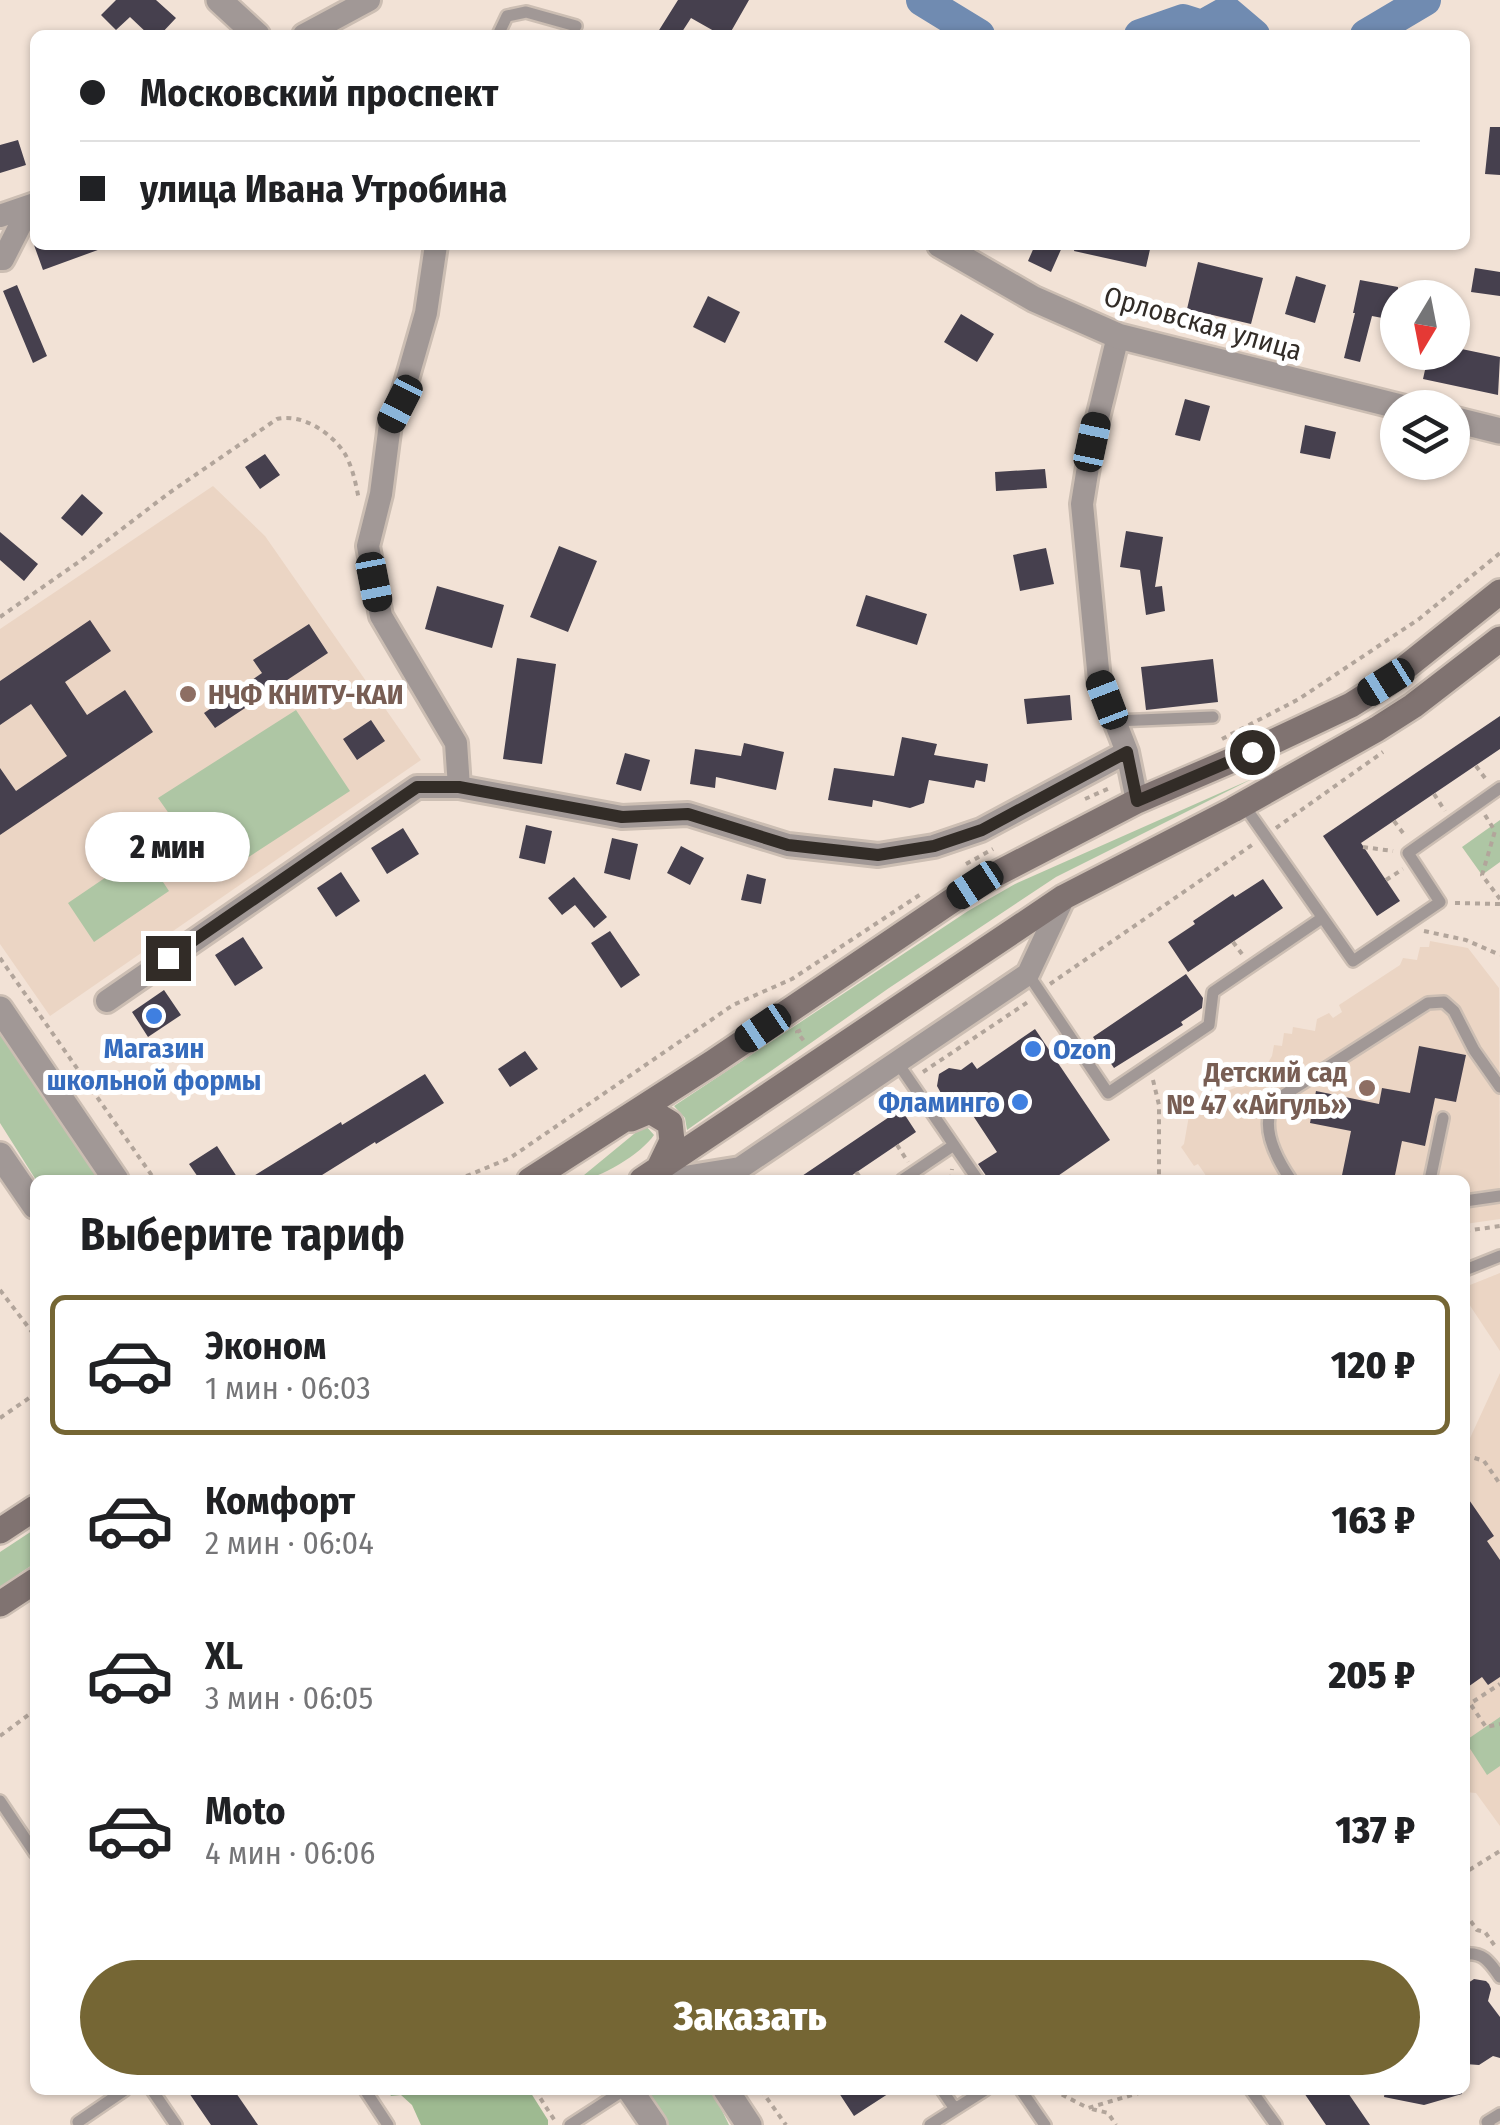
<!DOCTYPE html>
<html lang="ru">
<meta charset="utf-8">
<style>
body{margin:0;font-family:"Fira Sans Condensed",sans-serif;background:#f2f2f2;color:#202124;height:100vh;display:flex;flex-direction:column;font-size:38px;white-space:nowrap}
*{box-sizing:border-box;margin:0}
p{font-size:32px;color:#757577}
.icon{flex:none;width:55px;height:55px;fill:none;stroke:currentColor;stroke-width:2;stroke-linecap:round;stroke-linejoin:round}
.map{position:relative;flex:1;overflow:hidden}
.drawer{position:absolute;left:30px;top:1175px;width:1440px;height:920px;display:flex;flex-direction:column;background:#fff;border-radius:15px;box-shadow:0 2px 8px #0004}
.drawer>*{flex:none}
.top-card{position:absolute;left:30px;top:30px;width:1440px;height:220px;border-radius:15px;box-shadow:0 2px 8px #0004;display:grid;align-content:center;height:220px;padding:0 50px;background:#fff}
.needle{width:65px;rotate:190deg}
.controls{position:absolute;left:1380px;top:280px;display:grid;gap:20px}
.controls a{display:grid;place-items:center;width:90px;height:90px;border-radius:50%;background:#fff;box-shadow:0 2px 8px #0004;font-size:50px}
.end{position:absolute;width:45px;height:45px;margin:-22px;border:12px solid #322c27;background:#fff;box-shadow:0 0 0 5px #fff}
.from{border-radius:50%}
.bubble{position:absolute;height:70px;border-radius:35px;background:#fff;box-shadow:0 2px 8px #0004;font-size:32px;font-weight:800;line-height:70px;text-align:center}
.car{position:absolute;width:30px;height:60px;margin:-30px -15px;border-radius:12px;box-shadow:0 0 8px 2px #0007;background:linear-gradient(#222 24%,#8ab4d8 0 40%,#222 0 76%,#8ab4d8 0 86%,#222 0)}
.top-card b{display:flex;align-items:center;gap:35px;height:95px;font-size:38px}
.top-card b+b{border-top:2px solid #e0e0e0}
.top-card i{width:25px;height:25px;background:#202124}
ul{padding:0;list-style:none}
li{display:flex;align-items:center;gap:30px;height:140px;margin:0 20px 15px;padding:0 30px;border:5px solid transparent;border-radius:15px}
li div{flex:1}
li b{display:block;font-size:38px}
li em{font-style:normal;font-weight:800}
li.current{border-color:#756634}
li>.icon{width:90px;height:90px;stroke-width:1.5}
h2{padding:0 50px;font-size:45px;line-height:120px}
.primary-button{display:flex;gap:20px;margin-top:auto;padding:20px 50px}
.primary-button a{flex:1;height:115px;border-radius:60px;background:#756634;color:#fff;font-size:40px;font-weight:800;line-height:115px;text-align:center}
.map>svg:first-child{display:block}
.built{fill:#ebd5c4}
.green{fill:#aec6a4}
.forest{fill:#9eba91}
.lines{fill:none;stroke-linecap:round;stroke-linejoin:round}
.river{stroke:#708bb1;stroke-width:32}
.building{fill:#46404e}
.service-casing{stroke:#ccbeb3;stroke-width:16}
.minor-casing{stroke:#ccbeb3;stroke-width:28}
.tertiary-casing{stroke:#ccbeb3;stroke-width:30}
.secondary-casing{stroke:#ccbeb3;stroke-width:30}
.path{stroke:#b2a59b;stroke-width:4;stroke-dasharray:5 5;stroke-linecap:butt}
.service{stroke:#a19896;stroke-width:11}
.minor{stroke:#a19896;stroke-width:22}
.tertiary{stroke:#a19896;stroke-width:25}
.secondary{stroke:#807371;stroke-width:25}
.route{stroke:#322c27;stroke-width:12}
.education-dot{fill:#8d6e63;stroke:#fff;stroke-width:4}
.shop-dot{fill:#3f7fe0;stroke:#fff;stroke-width:4}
.labels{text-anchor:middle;stroke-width:10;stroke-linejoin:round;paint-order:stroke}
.street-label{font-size:28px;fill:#322c27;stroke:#fff}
.education-label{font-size:28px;font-weight:bold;fill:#785e54;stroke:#fff;text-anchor:start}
.shop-label{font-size:28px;font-weight:bold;fill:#366cbe;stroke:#fff}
</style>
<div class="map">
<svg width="1500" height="2125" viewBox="0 0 1500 2125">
<rect width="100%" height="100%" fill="#f2e2d6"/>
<path class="built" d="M213,486L265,536L421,760L50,1016L0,944V629Z
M1430,941L1468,948L1499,988L1500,1219L1465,1224V1180H1209L1198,1164L1194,1166L1181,1147L1184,1144L1190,1110L1208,1099L1259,1078L1272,1056L1274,1045L1282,1046L1284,1033L1292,1034L1293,1027L1315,1031L1317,1019L1329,1013L1333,1018L1342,1012L1339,1005L1400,965L1403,958L1417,960L1420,947H1429Z
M1500,1273V1351L1465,1298V1287Z
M1500,1373V1826L1476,1793L1465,1792V1449Z"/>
<path class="green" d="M296,710L350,791L215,879L158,798Z
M1254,778L1056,877L889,988L687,1130L685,1118L674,1106L968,911L1015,884Z
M1500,820V862L1482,875L1462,847Z
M143,852L169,891L94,942L68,903Z
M0,1025L107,1180H36L0,1123Z
M646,1126L654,1135C642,1153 599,1180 578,1180L640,1129Z
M35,1529V1563L0,1587V1552Z
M1500,1717V1766L1487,1775L1465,1741Z
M645,2090H712L729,2125H669Z"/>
<path class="forest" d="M387,2090H529L548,2120V2125H421L412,2105L401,2095L391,2096Z"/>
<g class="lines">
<path class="river" d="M922,0L979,35
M1140,35L1183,20L1202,26L1227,12L1254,35
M1366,35L1425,0"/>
</g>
<path class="building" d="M116,0H156L176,18L160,35H149L130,17L116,30L101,15Z
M678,0H749L729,35H721L691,18L680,35H656Z
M1490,127H1500V175L1485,174Z
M18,140L26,165L0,173V145Z
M34,245H106V247L43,270Z
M1035,245H1063L1051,272L1028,261Z
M1075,245H1151L1146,267L1074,251Z
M1198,262L1263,278L1251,324L1187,309Z
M1475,268L1500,272V296L1471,292Z
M1296,276L1326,285L1315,323L1285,314Z
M1360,280L1398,287V321L1372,316L1360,362L1344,358L1355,313H1353Z
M17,285L47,356L33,363L3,291Z
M708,296L740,312L725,343L693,327Z
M961,314L994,334L977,362L944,342Z
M1452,347L1500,357L1498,395L1423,379L1429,352H1452Z
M1185,399L1210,406L1200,441L1175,435Z
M1305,425L1336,432L1330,459L1300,453Z
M265,454L280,475L260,489L245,467Z
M1045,469L1047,488L996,491L995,472Z
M82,494L103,513L82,536L61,518Z
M1126,531L1163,537L1155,587L1162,586L1165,611L1146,615L1140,570L1120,567Z
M0,532L38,564L24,581L0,560Z
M559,546L597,561L568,632L530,617Z
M1046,548L1054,584L1020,591L1013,555Z
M437,586L504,605L492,648L425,629Z
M866,595L927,614L917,645L856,626Z
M90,620L111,651L65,682L87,715L125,690L153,732L0,835V768L16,791L67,756L31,704L0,725V681Z
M309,624L328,653L215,728L204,713L262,673L253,660Z
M517,658L556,664L542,764L503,759Z
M1213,659L1218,702L1146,710L1141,667Z
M1070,695L1072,720L1027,724L1024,699Z
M1500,716V749L1361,843L1400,901L1377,916L1323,836Z
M371,720L385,741L357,760L343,739Z
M902,737L937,744L934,755L988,764L985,782L976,780L974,788L929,780L924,803L910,808L873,800L872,807L828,800L834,768L894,776Z
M744,743L784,752L776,790L716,777L715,788L690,784L695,749L741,756Z
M625,753L650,760L641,791L616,784Z
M526,825L552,831L545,864L519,858Z
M403,828L419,854L387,874L371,848Z
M612,838L638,844L630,880L604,873Z
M681,846L704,858L690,885L667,873Z
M341,872L360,901L336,917L317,888Z
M747,874L766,879L761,904L741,900Z
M574,877L607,917L594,928L575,905L562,915L548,898Z
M1263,879L1283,908L1188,972L1168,942L1195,924L1193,921L1233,894L1235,897Z
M610,931L640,975L621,988L591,943Z
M243,937L263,968L235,986L215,955Z
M1186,974L1203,998L1202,1008L1181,1022L1183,1025L1114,1068L1093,1037Z
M164,990L181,1015L148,1037L132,1012Z
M1035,1029L1110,1140L1052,1180H989L978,1164L997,1152L968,1108L962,1112L951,1096L942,1095L937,1086L939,1074L949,1068L961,1070L972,1062L977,1069Z
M1419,1046L1466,1055L1456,1102L1435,1098L1425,1146L1402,1141L1394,1180H1341L1351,1131L1310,1123L1316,1091L1379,1104L1382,1088L1410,1093Z
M525,1051L538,1069L510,1087L498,1069Z
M425,1074L444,1103L376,1144L375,1142L314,1180H247L341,1122L342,1125Z
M901,1109L916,1132L845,1180H796Z
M217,1146L239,1180H200L189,1164Z
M1465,1494L1494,1536L1487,1541L1500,1560V1677L1488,1685L1482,1677L1465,1689Z
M1474,1979L1486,1981L1489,1984L1491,1989L1488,2001L1500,2017V2058L1493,2056L1479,2065L1465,2064V1985Z
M187,2090H234L258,2125H211Z
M837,2090H894L854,2116Z
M1302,2090H1346L1370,2125H1326Z
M1385,2090H1462V2094L1424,2105L1384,2097Z"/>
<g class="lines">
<g class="service-casing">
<path id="service" d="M498,35L507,16L526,12L576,26
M1115,721L1213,717
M1243,804L1353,961L1440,902L1408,853L1500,788
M1028,974L1108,1093L1209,1025L1213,992L1322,918
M897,1062L978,1180
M902,1180L954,1145
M1291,1180C1276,1158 1258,1124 1276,1100L1428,1003L1444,1002L1454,1011L1474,1050L1500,1087
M1430,1180L1443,1118
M1465,1201L1500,1196
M1465,1270L1500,1256
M0,1801L35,1853
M1465,1954C1484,1952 1490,1963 1500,1977
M152,2090L176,2125
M365,2090L388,2125
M942,2090L955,2109
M1021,2090L1045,2125
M1251,2090L1276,2125
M78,2122L125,2090
M570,2125L624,2090
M930,2125L985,2090
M1489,2125L1487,2122L1500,2114"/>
</g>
<g class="minor-casing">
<path id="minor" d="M304,35L369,0
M0,216L35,204
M436,245L426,313L400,404L390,424L381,494L368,546L381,616L456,743L459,787
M0,259H3L30,206
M1118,336L1092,442L1082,504L1099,680L1127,752L1137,801
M107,1001L417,787H459L622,817L688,814L788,845L878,855L934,846L981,830L1127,752
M666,1180L740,1168L1028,974L1064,897"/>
</g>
<g class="tertiary-casing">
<path id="tertiary" d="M219,0L257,35
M940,245L1034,299L1118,336L1405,408
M1452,419L1500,431
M0,1009L116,1180
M0,1155L35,1206
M630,2090L654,2125
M726,2090L749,2125"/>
</g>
<g class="secondary-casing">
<path id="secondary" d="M631,1119L650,1111L670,1123L672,1141L658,1170
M530,1180L712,1063L975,885L1137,801L1251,752L1351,705L1386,683L1500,592
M642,1180L1064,897L1233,810L1377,729L1413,706L1500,639
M0,1531L35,1508
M0,1604L35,1581"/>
</g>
<path class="path" d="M0,617L80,561L169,493L277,419C302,413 332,433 345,454C353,468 356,485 359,500
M1222,739L1299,699L1419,619L1500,553
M1476,766L1488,782
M1434,794L1445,811
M1085,799L1112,787
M1485,815L1495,831L1482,875L1500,899
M1394,821L1406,837
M1276,828L1383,752
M1363,847L1393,851
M966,864L993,849
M1386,880L1403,869
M1455,903L1500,904
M1424,931L1466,940L1500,955
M1233,942L1242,954
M0,958L155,1180
M1050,984L1252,845
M801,1030L797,1032L804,1041
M923,1072L1031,1000
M1153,1080L1159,1105V1180
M897,1145L908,1162
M856,1172L862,1180
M457,1180L510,1158L733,1005L792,979L921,894
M951,1180L952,1169
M1465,1231L1500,1226
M0,1290L35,1336
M0,1418L35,1394
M1465,1455L1484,1461L1500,1484
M1471,1705L1486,1727L1500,1724
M1465,1707L1500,1684
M0,1736L35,1710
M1465,1878L1466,1872L1500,1851
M1465,1913L1477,1930L1485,1932L1497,1949
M535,2090L555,2121
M761,2090L786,2125
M1053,2090L1088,2108L1149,2090
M1092,2109L1108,2113L1116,2125"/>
<use href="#service" class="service"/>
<use href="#minor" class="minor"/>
<use href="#tertiary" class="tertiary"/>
<use href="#secondary" class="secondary"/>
</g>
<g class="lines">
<path class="route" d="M168,958L417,787H459L622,817L688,814L788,845L878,855L934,846L982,830L1127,752L1137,801L1252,752"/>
</g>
<g class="education-dot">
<circle cx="188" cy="694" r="10"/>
<circle cx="1367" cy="1088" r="10"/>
</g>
<g class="shop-dot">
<circle cx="154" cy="1016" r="10"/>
<circle cx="1033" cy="1049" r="10"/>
<circle cx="1020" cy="1102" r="10"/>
</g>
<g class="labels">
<g class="street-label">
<text transform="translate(1203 323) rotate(16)" y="10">Орловская улица</text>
</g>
<g class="education-label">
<text x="208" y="704">НЧФ КНИТУ-КАИ</text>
<text x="1347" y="1082" text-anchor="end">Детский сад<tspan x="1347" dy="32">№ 47 «Айгуль»</tspan></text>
</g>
<g class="shop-label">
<text x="154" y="1058">Магазин<tspan x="154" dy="32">школьной формы</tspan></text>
<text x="1053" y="1059" text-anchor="start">Ozon</text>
<text x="1000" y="1112" text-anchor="end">Фламинго</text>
</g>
</g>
</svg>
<div class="controls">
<a><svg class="needle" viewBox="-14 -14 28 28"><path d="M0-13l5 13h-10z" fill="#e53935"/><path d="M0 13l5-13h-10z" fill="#757577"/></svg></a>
<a><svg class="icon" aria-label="layers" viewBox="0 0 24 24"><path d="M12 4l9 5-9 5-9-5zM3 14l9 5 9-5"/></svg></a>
</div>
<i class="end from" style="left:1252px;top:752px"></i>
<i class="end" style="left:168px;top:958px"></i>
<div class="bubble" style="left:85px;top:812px;width:165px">2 мин</div>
<i class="car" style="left:400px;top:404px;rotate:207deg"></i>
<i class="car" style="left:1092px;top:442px;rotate:12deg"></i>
<i class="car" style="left:374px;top:582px;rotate:169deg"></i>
<i class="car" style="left:1386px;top:682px;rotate:238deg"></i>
<i class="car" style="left:1107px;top:700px;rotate:339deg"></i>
<i class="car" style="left:975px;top:885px;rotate:237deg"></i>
<i class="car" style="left:763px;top:1028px;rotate:236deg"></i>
<div class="top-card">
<b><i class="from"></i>Московский проспект</b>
<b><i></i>улица Ивана Утробина</b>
</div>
<section class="drawer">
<h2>Выберите тариф</h2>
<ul>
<li class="current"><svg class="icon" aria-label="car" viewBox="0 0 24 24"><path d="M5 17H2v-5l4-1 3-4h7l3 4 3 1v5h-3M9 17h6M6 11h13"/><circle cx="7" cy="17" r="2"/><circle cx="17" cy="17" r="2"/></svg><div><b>Эконом</b><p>1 мин · 06:03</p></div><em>120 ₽</em></li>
<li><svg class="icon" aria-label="car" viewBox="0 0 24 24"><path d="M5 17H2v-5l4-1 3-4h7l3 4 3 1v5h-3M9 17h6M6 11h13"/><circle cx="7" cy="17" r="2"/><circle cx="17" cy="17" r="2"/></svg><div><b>Комфорт</b><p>2 мин · 06:04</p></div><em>163 ₽</em></li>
<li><svg class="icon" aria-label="car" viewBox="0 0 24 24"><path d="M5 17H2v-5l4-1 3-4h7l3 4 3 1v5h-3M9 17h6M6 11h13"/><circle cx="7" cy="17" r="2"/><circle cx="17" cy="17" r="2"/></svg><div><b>XL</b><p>3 мин · 06:05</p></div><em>205 ₽</em></li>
<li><svg class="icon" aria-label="car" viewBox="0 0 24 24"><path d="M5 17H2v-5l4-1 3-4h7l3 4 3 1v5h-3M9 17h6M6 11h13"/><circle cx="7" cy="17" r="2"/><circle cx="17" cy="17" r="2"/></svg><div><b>Moto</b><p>4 мин · 06:06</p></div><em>137 ₽</em></li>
</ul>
<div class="primary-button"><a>Заказать</a></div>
</section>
</div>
